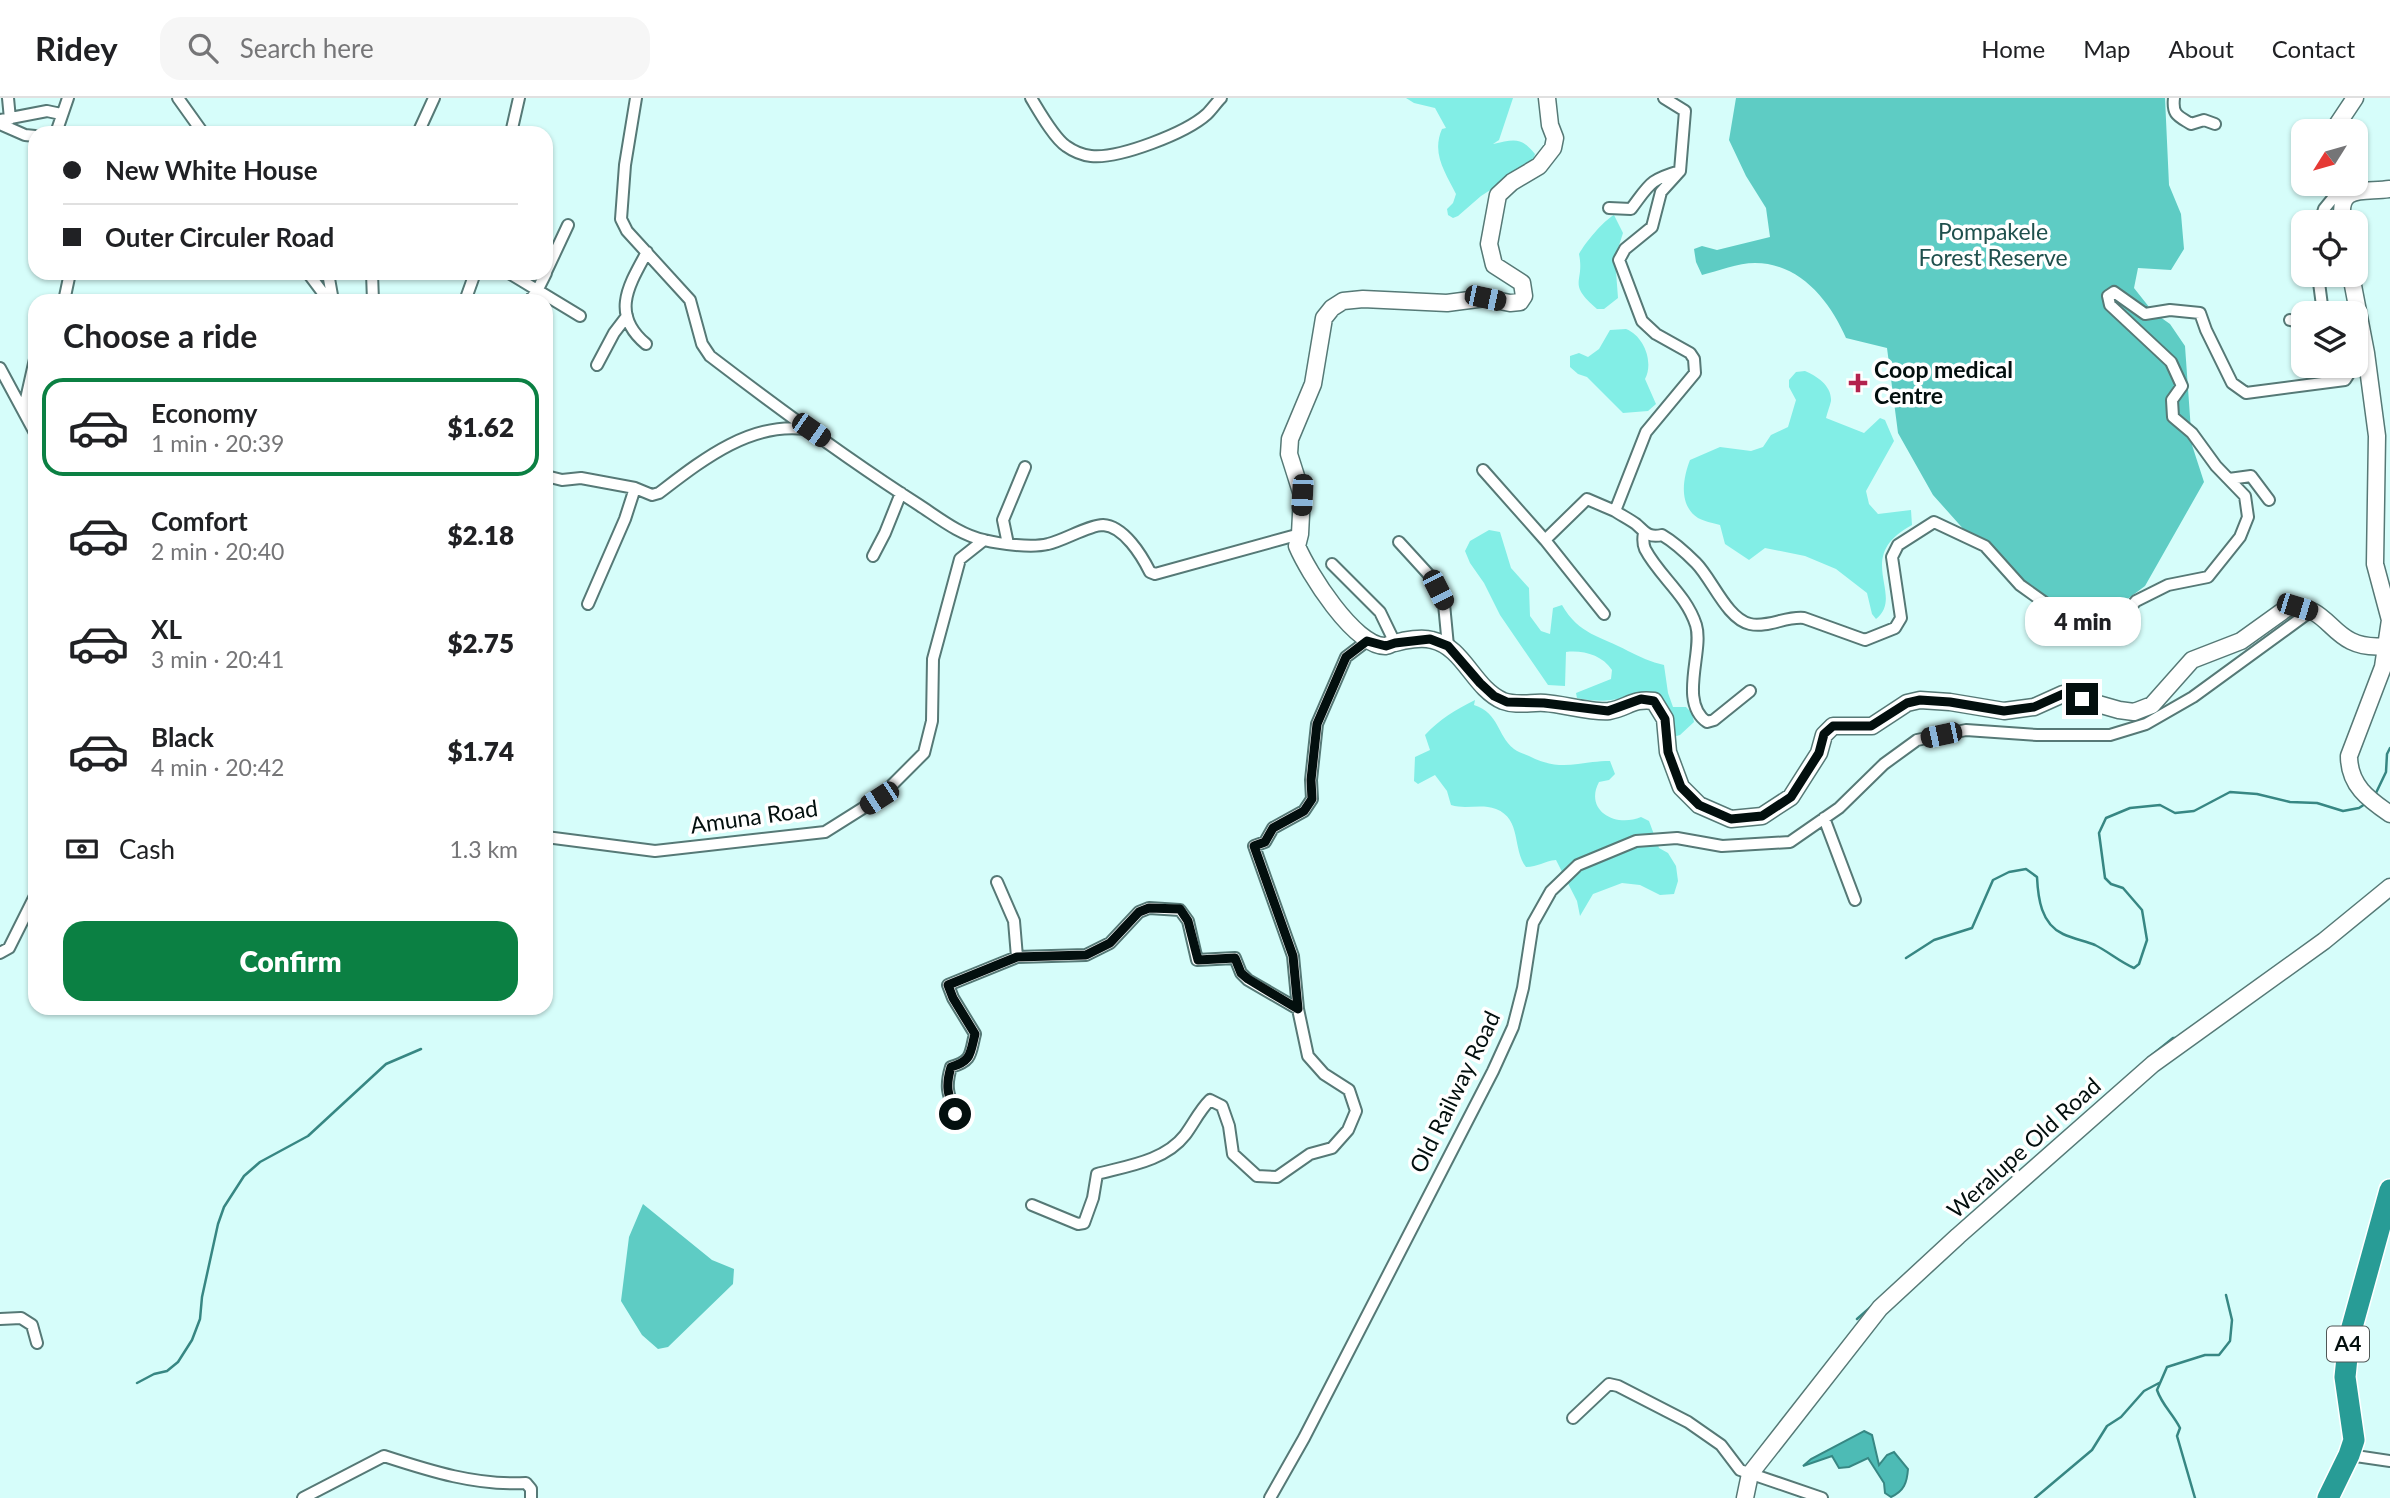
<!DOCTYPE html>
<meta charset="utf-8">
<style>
body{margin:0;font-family:Lato,sans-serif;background:#f6f6f6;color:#202124;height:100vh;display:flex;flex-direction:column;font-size:26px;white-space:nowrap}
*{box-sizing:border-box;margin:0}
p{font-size:23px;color:#757577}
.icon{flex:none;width:38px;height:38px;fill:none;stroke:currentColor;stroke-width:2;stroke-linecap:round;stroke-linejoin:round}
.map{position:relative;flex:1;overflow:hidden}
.details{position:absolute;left:28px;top:196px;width:525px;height:721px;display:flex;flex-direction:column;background:#fff;border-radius:21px;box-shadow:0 2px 5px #0004}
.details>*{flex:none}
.banner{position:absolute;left:28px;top:28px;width:525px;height:154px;border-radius:21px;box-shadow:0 2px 5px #0004;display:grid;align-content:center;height:154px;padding:0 35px;background:#fff}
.needle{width:46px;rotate:233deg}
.controls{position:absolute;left:2291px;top:21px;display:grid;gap:14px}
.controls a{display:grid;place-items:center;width:77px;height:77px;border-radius:14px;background:#fff;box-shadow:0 2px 5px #0004;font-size:35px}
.end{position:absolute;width:32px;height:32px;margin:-16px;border:9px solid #030f0e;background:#fff;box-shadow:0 0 0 4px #fff}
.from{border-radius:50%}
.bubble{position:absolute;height:49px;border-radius:21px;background:#fff;box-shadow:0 2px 5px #0004;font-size:23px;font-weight:800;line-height:49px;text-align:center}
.car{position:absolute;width:21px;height:42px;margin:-21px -10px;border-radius:9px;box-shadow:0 0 5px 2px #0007;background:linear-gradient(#222 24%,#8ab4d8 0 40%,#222 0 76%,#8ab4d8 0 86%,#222 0)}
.banner b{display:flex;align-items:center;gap:24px;height:66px;font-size:26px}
.banner b+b{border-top:2px solid #e0e0e0}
.banner i{width:18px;height:18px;background:#202124}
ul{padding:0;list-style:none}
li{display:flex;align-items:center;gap:21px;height:98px;margin:0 14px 10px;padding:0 21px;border:4px solid transparent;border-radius:21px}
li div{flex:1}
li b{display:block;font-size:26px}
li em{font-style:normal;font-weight:800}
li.current{border-color:#0b8043}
li>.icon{width:63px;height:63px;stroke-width:1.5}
h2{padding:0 35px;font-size:32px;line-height:84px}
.pay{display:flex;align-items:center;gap:18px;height:77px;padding:0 35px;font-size:26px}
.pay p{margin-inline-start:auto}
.cta{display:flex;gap:14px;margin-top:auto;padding:14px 35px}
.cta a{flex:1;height:80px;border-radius:21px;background:#0b8043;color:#fff;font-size:28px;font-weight:800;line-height:80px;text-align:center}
header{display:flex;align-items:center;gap:42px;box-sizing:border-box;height:98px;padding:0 35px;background:#fff;border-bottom:2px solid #e0e0e0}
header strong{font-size:33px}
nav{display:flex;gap:38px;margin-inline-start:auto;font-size:24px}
.search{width:490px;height:63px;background:#f6f6f6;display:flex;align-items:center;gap:18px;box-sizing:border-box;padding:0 24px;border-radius:21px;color:#757577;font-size:26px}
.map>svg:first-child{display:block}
.green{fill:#82eee6}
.forest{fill:#5eccc4}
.water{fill:#4dbbb5;stroke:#378783;stroke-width:2}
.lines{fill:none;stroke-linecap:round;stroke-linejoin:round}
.stream{stroke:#378783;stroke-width:2.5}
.street-casing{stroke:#567976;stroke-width:14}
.secondary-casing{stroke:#567976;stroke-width:19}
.highway-casing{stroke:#fff;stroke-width:24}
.street{stroke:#fff;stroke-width:10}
.secondary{stroke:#fff;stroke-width:16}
.highway{stroke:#289c96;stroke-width:21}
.route{stroke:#030f0e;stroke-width:9}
.poi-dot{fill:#b3234e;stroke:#fff;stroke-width:2.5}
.labels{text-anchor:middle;stroke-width:7;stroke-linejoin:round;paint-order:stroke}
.shield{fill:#fff;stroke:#4f5756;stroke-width:2}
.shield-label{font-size:21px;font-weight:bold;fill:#030f0e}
.park-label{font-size:23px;fill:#1f504d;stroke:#fff}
.poi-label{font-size:23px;font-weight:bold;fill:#030f0e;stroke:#fff;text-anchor:start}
.street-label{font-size:23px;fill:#030f0e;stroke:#fff}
</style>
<header>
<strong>Ridey</strong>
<div class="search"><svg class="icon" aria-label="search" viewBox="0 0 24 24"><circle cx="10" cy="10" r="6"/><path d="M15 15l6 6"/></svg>Search here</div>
<nav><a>Home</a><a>Map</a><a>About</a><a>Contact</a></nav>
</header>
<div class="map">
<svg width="2390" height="1400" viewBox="0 0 2390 1400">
<rect width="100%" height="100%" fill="#d6fdfa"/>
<path class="green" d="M1406,0H1513L1499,42L1493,46C1513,42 1521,38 1535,56L1532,65L1481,98L1458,118L1453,120L1448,117L1447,111L1453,105L1456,96C1446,75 1431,56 1442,31L1446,30L1435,10L1414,5Z
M1614,117L1623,135L1615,160L1618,200L1604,211H1597C1566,184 1585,186 1579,156C1585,145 1603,123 1614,117Z
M1626,231C1644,238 1654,264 1645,281L1656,306L1648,313L1623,315L1587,279L1578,276L1570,269V258L1579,255L1588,259L1599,251L1610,232Z
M1805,273C1817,278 1832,288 1831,303C1830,308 1827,315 1826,320L1864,335L1880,320L1885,322L1894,343L1866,393L1869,406L1878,416L1911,412L1912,427C1852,459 1906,497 1876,521L1872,516L1867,495L1836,471L1805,458L1765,450L1749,462L1725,446L1720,427C1713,425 1703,423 1698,420C1678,407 1683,380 1690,362L1720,349L1751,353L1763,349L1771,337L1788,329L1796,302L1789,289V282L1796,274Z
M1489,432L1500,434L1511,470L1529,490L1530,518L1541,533L1550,536L1553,510L1562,507C1579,537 1601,538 1628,553C1640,559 1651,564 1664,567L1668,595L1673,609H1686L1692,615L1694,624L1680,637L1673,639L1674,632L1637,596C1614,603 1599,605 1577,600L1576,595L1611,581L1612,572C1602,557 1583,552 1566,554L1565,588L1548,587L1500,517L1484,485L1470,465L1465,453L1470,443Z
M1475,602L1474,607C1500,616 1496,636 1514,651C1518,654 1524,656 1529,658C1563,675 1577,663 1610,663L1615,676L1609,682L1599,684C1584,712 1615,730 1641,719L1649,723L1659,750L1668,755L1676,768L1678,783L1674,796L1660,797L1640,787L1622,785L1593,796L1580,818L1577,803L1556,762C1544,763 1538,769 1526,769C1512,751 1522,721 1496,711C1480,705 1467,712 1451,707L1447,693L1435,677L1418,686L1414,683L1415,659L1430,652L1425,637C1440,621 1455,612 1475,602Z"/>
<path class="forest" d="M1736,0H2165L2169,87L2181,116L2184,151L2171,172L2138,170L2134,190L2153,214L2170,226L2185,248L2192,347L2204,384L2145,488L2094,526L2049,505L1983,453L1933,397L1898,335L1887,250L1846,240C1830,203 1800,165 1755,165C1738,165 1718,173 1702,177L1696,164L1694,151L1702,148L1717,152L1770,139L1766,110L1746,78L1729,42Z
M643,1106L712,1162L734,1171L733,1186L668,1249L658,1251L642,1237L621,1203L629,1139Z"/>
<path class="water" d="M1864,1333L1872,1337L1879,1367L1887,1357L1894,1354L1908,1371C1907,1385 1904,1393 1891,1399L1885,1395L1884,1385L1868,1360L1849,1369L1839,1370L1832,1358L1803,1368L1811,1361Z"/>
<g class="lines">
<path class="stream" d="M2375,697L2386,674L2387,656L2390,650
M1906,860L1934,842L1972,830L1993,782L2009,774L2026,771L2037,779C2038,800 2041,826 2063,836C2074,841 2085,843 2095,847C2109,854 2120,864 2134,870L2139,866L2147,842L2142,812L2123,790L2111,786L2105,780L2099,735L2106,720L2130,710L2160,707L2175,715L2194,713L2230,694L2257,696L2290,704L2317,705L2343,713L2359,710L2365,706
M2152,957L2173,940H2178
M1857,1221L1873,1207
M137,1285L154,1276L167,1273L178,1264L192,1242L200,1221L202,1199L218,1126L224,1109L244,1078L260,1064L308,1038L386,966L421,951
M2035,1400L2092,1352L2107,1328L2121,1319L2144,1293L2159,1285
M2195,1400L2177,1338L2180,1330C2173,1316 2162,1307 2157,1292L2167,1269L2205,1257H2219L2230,1243L2232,1222L2226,1197"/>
<g class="street-casing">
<path id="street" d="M8,0L10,21
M178,0L203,35
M636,0L625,67L621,121L627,133L690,202L702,246L710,258C778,310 847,361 919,407C939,420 960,437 984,442C1000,446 1032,450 1048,446C1063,443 1089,427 1103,427C1124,428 1142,458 1150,474L1155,476L1300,436
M1031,0C1039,13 1054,40 1066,48C1073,53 1082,57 1091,58C1119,61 1186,35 1207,16C1212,11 1216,5 1221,0
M1664,0L1685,13L1680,73L1661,94L1652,129L1625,151L1619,162L1642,223L1656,236L1690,255L1694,261L1695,275L1646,334L1615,413C1621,417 1629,421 1636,426C1645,434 1648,440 1662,437C1674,444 1685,454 1696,465C1712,481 1727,521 1750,526C1768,530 1786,518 1804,520L1865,542L1895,530L1901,520L1892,459L1898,447L1934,424L1985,448L2020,487L2062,517L2094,526L2122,519L2136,503L2168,487L2208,479L2240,439L2248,419L2245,398L2216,368L2192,335L2173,319L2172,302L2182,288L2171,264L2110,207L2108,198L2114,194L2145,216L2170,212L2200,215L2206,232L2232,285L2246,295L2345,282L2354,268
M2174,0C2172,17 2178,18 2191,26L2204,22L2215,26
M0,22L47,13L61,16
M0,26L25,37L35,38
M56,35L68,0
M418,35L434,0
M511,35L519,0
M1609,110L1631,111C1650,86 1649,82 1680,73
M2320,124L2324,111L2333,100L2343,103
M546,174L568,127
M308,175L329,203
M328,175L333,203
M372,175L373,203
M509,175L580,218
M2318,177L2323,215
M64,203L70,175
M465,203L475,175
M529,203L537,193L546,175
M2290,222L2303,225
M646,246C610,216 629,187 647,154
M35,261L26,301L35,318
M597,267L614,235L627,218
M0,270L35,335
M1483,372L1545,442L1604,516
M546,378L562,382L581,380L635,390L652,397L659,395C701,363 749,324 805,331
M2229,381L2251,378L2269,402
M1644,435C1643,440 1643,446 1645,451C1659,478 1686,496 1696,527C1704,553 1678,604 1707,624L1714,622L1750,593
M1545,442L1587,401L1615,413
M1399,444L1431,479L1444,506L1448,548
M1008,446L1003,422L1025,369
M873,458L885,435L901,395
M1332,466L1380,514L1395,545
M588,506L625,421L635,390
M1824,720L1855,802
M546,739L655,753L825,734L879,700L924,655L932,623L933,561L960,461L984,442
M997,784L1014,823L1017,859L1086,857L1110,845L1139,814L1149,810L1180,812L1188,823L1197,862L1235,860L1241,875L1248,882L1298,911
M0,855L9,850L35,798
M955,1015C948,996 945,989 951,969C973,963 970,955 975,936L953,900L948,887L1017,859
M1032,1107L1078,1126L1084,1125L1093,1100L1097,1076C1127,1068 1165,1063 1185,1037C1194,1025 1199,1013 1210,1002L1222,1008L1229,1028L1233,1056L1257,1078L1277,1079L1310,1056L1332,1050L1348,1032L1356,1013L1349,992L1324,976L1308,958L1298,911L1293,858L1254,748L1265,744L1273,730L1304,713L1312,701L1311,682L1317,626L1346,559L1367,543
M0,1221L21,1220L32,1227L37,1245
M1573,1320L1609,1286L1618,1288L1688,1324L1721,1347L1740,1372L1822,1400
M2349,1357L2390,1363
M303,1400L384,1358C430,1373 477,1388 526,1385L531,1391V1400
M1270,1400L1304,1340L1493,973L1513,929L1523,890L1533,825L1551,793L1578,767L1636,743L1677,740L1722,748L1790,744L1839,710L1884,666L1917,642L1966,632L2037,637H2110L2146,626L2193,599L2311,513"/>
</g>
<g class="secondary-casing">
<path id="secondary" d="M1547,0L1550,27L1555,40L1553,50L1539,68L1512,84L1498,97L1489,146L1494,167L1522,185L1524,198L1520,204L1510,205L1485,200L1447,205L1363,201L1343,203L1332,210L1324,220L1313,286L1290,341L1289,356L1302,397L1300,436L1297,448C1308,474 1354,548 1385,548C1387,548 1393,545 1395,545C1405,542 1422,539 1432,542C1464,549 1473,590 1503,603C1516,608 1532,604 1545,605C1562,606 1594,615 1609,613C1628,610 1632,600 1654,603L1665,621L1668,654L1681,689L1699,707L1731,721L1762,718L1791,699L1819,655L1824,637L1833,628H1872L1907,605L1920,602L1950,604L2004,613L2034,609L2063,596L2119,612L2134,614L2152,607L2192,562L2241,543L2287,510C2321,505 2328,532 2351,543C2361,548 2374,549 2385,548
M2333,33L2355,0
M2343,124C2336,85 2365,95 2390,91
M2351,177L2366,255L2377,338L2375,466L2390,522L2383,569L2349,658C2349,687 2368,701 2390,716
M1745,1400L1750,1376L1880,1210L1958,1138L2153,966L2324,843L2390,789"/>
</g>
<g class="highway-casing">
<path id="highway" d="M2328,1400L2349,1357L2354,1342L2345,1279L2349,1240L2390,1092"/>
</g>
<use href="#street" class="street"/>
<use href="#secondary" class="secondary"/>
<use href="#highway" class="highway"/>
</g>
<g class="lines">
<path class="route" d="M955,1016C948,996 945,989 951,969C972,963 970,955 975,936L953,900L948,887L1017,859L1086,857L1110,845L1139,814L1149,810L1180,811L1188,823L1198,862L1235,860L1241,875L1248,881L1298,911L1293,858L1254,748L1265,744L1273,730L1304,713L1312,701L1311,682L1317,626L1346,559L1367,543L1386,548L1395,545L1430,541L1448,548L1480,585L1494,598L1507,604L1544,605L1608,613L1641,601L1654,603L1665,621L1668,654L1681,689L1699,707L1731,721L1762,718L1791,699L1819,655L1824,636L1833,628H1871L1907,605L1920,602L1950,604L2004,613L2034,609L2063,596L2082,601"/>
</g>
<path class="poi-dot" d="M1854.5 274.5h7v7h7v7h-7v7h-7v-7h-7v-7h7z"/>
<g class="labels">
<rect class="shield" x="2327" y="1228.5" width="42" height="35" rx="5"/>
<g class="shield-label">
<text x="2348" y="1253">A4</text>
</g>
<g class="park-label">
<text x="1993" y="142">Pompakele<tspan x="1993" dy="26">Forest Reserve</tspan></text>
</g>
<g class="poi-label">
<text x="1874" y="280">Coop medical<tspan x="1874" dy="26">Centre</tspan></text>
</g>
<g class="street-label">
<text transform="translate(754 719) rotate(-8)" y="8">Amuna Road</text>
<text transform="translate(1455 994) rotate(-64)" y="8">Old Railway Road</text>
<text transform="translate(2024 1050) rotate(-42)" y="8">Weralupe Old Road</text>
</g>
</g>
</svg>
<div class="controls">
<a><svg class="needle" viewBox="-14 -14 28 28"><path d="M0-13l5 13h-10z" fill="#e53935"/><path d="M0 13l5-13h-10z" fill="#757577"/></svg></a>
<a><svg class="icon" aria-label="locate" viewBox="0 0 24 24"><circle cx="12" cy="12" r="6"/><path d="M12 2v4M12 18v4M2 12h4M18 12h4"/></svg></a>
<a><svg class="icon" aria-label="layers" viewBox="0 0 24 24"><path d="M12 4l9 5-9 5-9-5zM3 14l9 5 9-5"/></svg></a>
</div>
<i class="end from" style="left:955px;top:1016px"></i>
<i class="end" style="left:2082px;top:601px"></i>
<div class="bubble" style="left:2025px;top:499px;width:116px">4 min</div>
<i class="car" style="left:1485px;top:200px;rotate:102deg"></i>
<i class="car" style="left:811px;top:332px;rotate:125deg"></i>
<i class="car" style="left:1302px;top:397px;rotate:183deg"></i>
<i class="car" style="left:1438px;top:492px;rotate:153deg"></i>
<i class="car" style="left:2297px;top:509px;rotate:107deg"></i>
<i class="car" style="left:1941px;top:637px;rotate:258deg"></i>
<i class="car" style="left:879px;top:700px;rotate:237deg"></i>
<div class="banner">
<b><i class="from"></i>New White House</b>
<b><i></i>Outer Circuler Road</b>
</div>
<section class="details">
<h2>Choose a ride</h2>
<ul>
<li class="current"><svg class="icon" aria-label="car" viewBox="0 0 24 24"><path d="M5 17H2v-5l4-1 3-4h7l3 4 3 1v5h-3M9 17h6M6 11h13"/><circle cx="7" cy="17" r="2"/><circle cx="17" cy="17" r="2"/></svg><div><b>Economy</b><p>1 min · 20:39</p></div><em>$1.62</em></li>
<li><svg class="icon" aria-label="car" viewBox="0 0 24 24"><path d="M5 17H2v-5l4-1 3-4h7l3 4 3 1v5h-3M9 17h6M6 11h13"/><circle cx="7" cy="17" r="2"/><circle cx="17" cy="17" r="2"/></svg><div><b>Comfort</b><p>2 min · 20:40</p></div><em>$2.18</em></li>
<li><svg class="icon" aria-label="car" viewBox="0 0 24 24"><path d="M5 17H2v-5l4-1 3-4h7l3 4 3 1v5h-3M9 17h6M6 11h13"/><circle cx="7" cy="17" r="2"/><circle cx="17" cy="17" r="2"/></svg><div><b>XL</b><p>3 min · 20:41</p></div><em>$2.75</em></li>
<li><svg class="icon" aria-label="car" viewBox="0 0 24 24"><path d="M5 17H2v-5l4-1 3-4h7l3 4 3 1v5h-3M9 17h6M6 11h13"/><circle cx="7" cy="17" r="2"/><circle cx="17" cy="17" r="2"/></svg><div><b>Black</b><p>4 min · 20:42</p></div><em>$1.74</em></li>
</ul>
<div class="pay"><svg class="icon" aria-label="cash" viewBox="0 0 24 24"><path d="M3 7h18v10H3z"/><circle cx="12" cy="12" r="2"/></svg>Cash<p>1.3 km</p></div>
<div class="cta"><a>Confirm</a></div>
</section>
</div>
